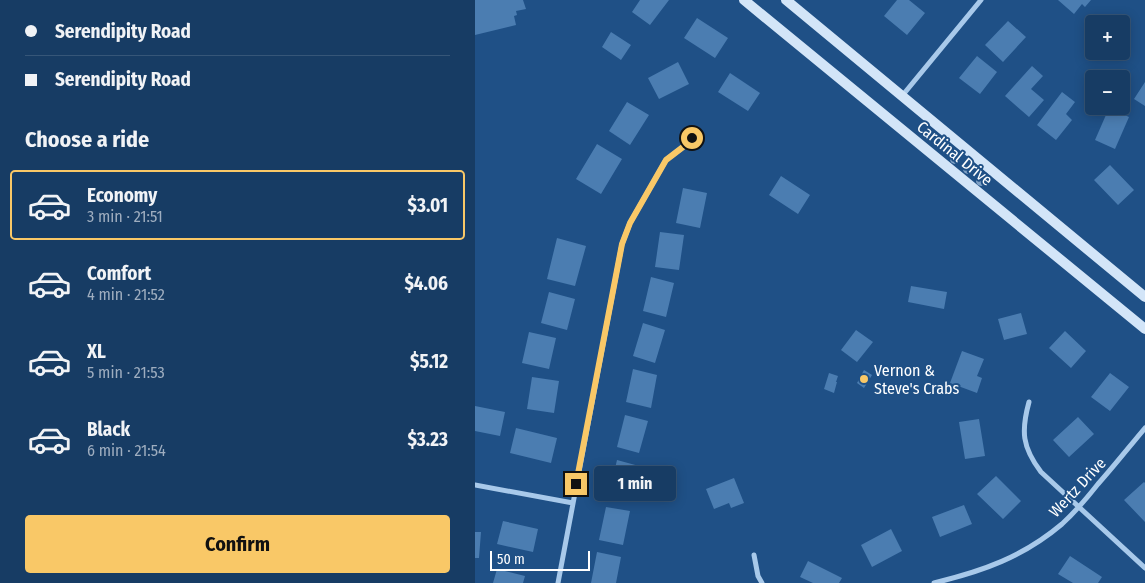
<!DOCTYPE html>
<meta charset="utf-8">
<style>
body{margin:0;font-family:"Fira Sans Condensed",sans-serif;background:#24476d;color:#f1f3f6;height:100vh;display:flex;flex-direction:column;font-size:19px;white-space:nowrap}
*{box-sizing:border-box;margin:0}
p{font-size:16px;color:#9eadbf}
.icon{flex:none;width:28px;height:28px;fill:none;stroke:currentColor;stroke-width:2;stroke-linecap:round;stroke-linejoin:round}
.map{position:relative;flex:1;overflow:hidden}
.details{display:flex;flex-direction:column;background:#173c64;width:475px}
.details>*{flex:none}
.banner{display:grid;align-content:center;height:110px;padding:0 25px;background:#173c64}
.buttons{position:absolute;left:610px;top:15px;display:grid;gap:10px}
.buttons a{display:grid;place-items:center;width:45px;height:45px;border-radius:5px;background:#173c64;box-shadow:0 2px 12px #0003,0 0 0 1px #365678;font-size:25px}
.scale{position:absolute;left:15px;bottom:12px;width:100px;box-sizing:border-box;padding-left:5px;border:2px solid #fff;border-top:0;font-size:14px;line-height:18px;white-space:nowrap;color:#fff;-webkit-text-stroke:4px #1f5086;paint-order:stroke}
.end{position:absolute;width:22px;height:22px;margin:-11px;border:6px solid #f9c867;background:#111;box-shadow:0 0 0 2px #111}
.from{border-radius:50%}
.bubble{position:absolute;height:35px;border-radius:5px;background:#173c64;box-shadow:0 2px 12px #0003,0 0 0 1px #365678;font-size:16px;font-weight:700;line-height:35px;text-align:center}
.banner b{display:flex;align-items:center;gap:18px;height:48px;font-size:19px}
.banner b+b{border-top:1px solid #365678}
.banner i{width:12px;height:12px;background:#f1f3f6}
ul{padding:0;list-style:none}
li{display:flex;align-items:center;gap:15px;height:70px;margin:0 10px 8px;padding:0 15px;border:2px solid transparent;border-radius:5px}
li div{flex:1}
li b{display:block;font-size:19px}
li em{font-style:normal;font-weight:700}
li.active{border-color:#f9c867}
li>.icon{width:45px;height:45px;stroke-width:1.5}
h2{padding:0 25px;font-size:22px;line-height:60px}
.action{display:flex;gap:10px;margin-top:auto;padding:10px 25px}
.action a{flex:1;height:58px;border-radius:5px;background:#f9c867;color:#111;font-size:20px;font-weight:700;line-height:58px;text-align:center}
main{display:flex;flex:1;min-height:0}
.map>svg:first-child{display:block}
.building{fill:#4b7db1}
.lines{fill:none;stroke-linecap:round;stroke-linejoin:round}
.minor{stroke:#a8c9ea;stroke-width:5}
.secondary{stroke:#d3e5f8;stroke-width:10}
.tree{fill:#7ea0c5}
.route{stroke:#f9c867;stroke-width:6}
.poi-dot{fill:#f9c867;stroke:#1f5086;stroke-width:2}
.labels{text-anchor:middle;stroke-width:4;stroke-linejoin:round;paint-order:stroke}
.street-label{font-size:16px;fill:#fff;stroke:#1f5086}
.poi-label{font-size:16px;fill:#fff;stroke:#1f5086;text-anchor:start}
</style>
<main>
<section class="details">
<div class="banner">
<b><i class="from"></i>Serendipity Road</b>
<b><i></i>Serendipity Road</b>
</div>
<h2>Choose a ride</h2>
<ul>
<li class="active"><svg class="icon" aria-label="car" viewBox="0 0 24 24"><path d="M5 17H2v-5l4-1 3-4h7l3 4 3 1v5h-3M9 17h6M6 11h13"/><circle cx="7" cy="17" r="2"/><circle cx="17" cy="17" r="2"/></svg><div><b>Economy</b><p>3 min · 21:51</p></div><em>$3.01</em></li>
<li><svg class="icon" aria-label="car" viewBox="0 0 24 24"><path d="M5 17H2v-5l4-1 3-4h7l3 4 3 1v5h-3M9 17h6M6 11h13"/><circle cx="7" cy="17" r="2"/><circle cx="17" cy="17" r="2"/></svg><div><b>Comfort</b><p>4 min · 21:52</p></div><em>$4.06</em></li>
<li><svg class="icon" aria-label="car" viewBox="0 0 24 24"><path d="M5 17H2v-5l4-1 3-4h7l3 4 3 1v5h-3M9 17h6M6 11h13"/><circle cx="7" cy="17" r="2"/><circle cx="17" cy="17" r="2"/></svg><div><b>XL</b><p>5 min · 21:53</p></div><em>$5.12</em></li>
<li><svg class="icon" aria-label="car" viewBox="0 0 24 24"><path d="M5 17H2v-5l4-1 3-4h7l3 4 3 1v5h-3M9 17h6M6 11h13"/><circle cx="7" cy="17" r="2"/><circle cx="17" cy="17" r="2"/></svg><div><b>Black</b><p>6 min · 21:54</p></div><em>$3.23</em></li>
</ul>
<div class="action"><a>Confirm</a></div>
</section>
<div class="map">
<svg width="670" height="583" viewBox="0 0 670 583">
<rect width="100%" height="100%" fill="#1f5086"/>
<path class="building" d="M0,0H48L51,9L41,11L42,15L39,16L41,25L0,35Z
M165,0H194L175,25L157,12Z
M422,0H434L450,13L432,35L409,16Z
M583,0H616L610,7L607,4L599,14Z
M222,18L253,38L240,58L209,38Z
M533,21L551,37L528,62L510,45Z
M136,32L156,45L146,60L127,47Z
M502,56L522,72L505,94L484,78Z
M203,62L214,84L184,99L173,78Z
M557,66L568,76L556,89L569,100L554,117L530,96Z
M255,73L285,93L273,111L243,92Z
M670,82V106L659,99Z
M587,92L600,102L591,114L597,120L581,140L562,125Z
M152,102L174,115L155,145L134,131Z
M634,108L654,117L640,149L620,140Z
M122,144L147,159L126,194L101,179Z
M635,165L659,190L643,205L619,180Z
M306,176L335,195L323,214L294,195Z
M208,188L232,193L225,228L201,223Z
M185,232L209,235L204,270L180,267Z
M82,238L111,246L100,286L72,279Z
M176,277L199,283L191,317L168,311Z
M436,286L472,292L469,309L433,302Z
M74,292L100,299L92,330L66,323Z
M546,313L552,334L529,340L523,319Z
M168,323L190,330L180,363L158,356Z
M381,330L398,342L382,362L366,350Z
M590,331L611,351L596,368L574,348Z
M54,332L81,338L74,369L47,363Z
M487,351L509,359L502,376L507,378L502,393L475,383Z
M158,369L182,375L176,408L151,402Z
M389,370L397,375L389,388L382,383Z
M354,373L363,376L361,382H362L359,393L349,389Z
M635,373L654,387L635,411L616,397Z
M57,377L84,381L79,413L52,409Z
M0,406L30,412L25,436L0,431Z
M150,415L173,421L164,453L142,447Z
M603,417L619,434L594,457L578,440Z
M504,419L510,456L490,459L484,422Z
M41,428L82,438L76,463L35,453Z
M142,460L164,466L155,500L134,494Z
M521,476L546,501L528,519L502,494Z
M259,478L269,503L256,508L254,503L239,509L231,489Z
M669,482L670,483V522L649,500Z
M489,505L497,524L465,537L457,517Z
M131,507L155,511L148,545L124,540Z
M28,521L63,529L58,552L22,544Z
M416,529L427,551L397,567L386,545Z
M0,532H6L4,558H0Z
M122,552L146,557L141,583H116Z
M595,556L627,577L623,583H598L583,574Z
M333,561L367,578L364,583H338L325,577Z
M22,569L50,576L48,583H18Z"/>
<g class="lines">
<path class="minor" d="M427,96L506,0
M554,402C546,431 547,447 566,472L670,568
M0,485L98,503
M279,555L283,576L287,583
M83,583L147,244L155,223L191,160L208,147L217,138
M459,583C508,571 548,557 587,524C600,512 612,498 623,484C639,466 654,447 670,428"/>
<path class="secondary" d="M269,0L670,329
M311,0L670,297"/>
</g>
<g class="tree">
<circle cx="480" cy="159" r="5"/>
<circle cx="493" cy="169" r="5"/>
<circle cx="506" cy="181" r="5"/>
</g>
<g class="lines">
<path class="route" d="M101,484L147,244L155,223L191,160L208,147L217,138"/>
</g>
<circle class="poi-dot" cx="389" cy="379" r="5"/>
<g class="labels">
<g class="street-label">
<text transform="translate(480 153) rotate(39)" y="6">Cardinal Drive</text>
<text transform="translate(602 487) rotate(-47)" y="6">Wertz Drive</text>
</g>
<g class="poi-label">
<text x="399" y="376">Vernon &amp;<tspan x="399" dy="18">Steve's Crabs</tspan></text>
</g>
</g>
</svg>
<div class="buttons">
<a>+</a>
<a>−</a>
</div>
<div class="scale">50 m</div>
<i class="end from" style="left:217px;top:138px"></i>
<i class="end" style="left:101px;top:484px"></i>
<div class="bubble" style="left:119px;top:466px;width:82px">1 min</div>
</div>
</main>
